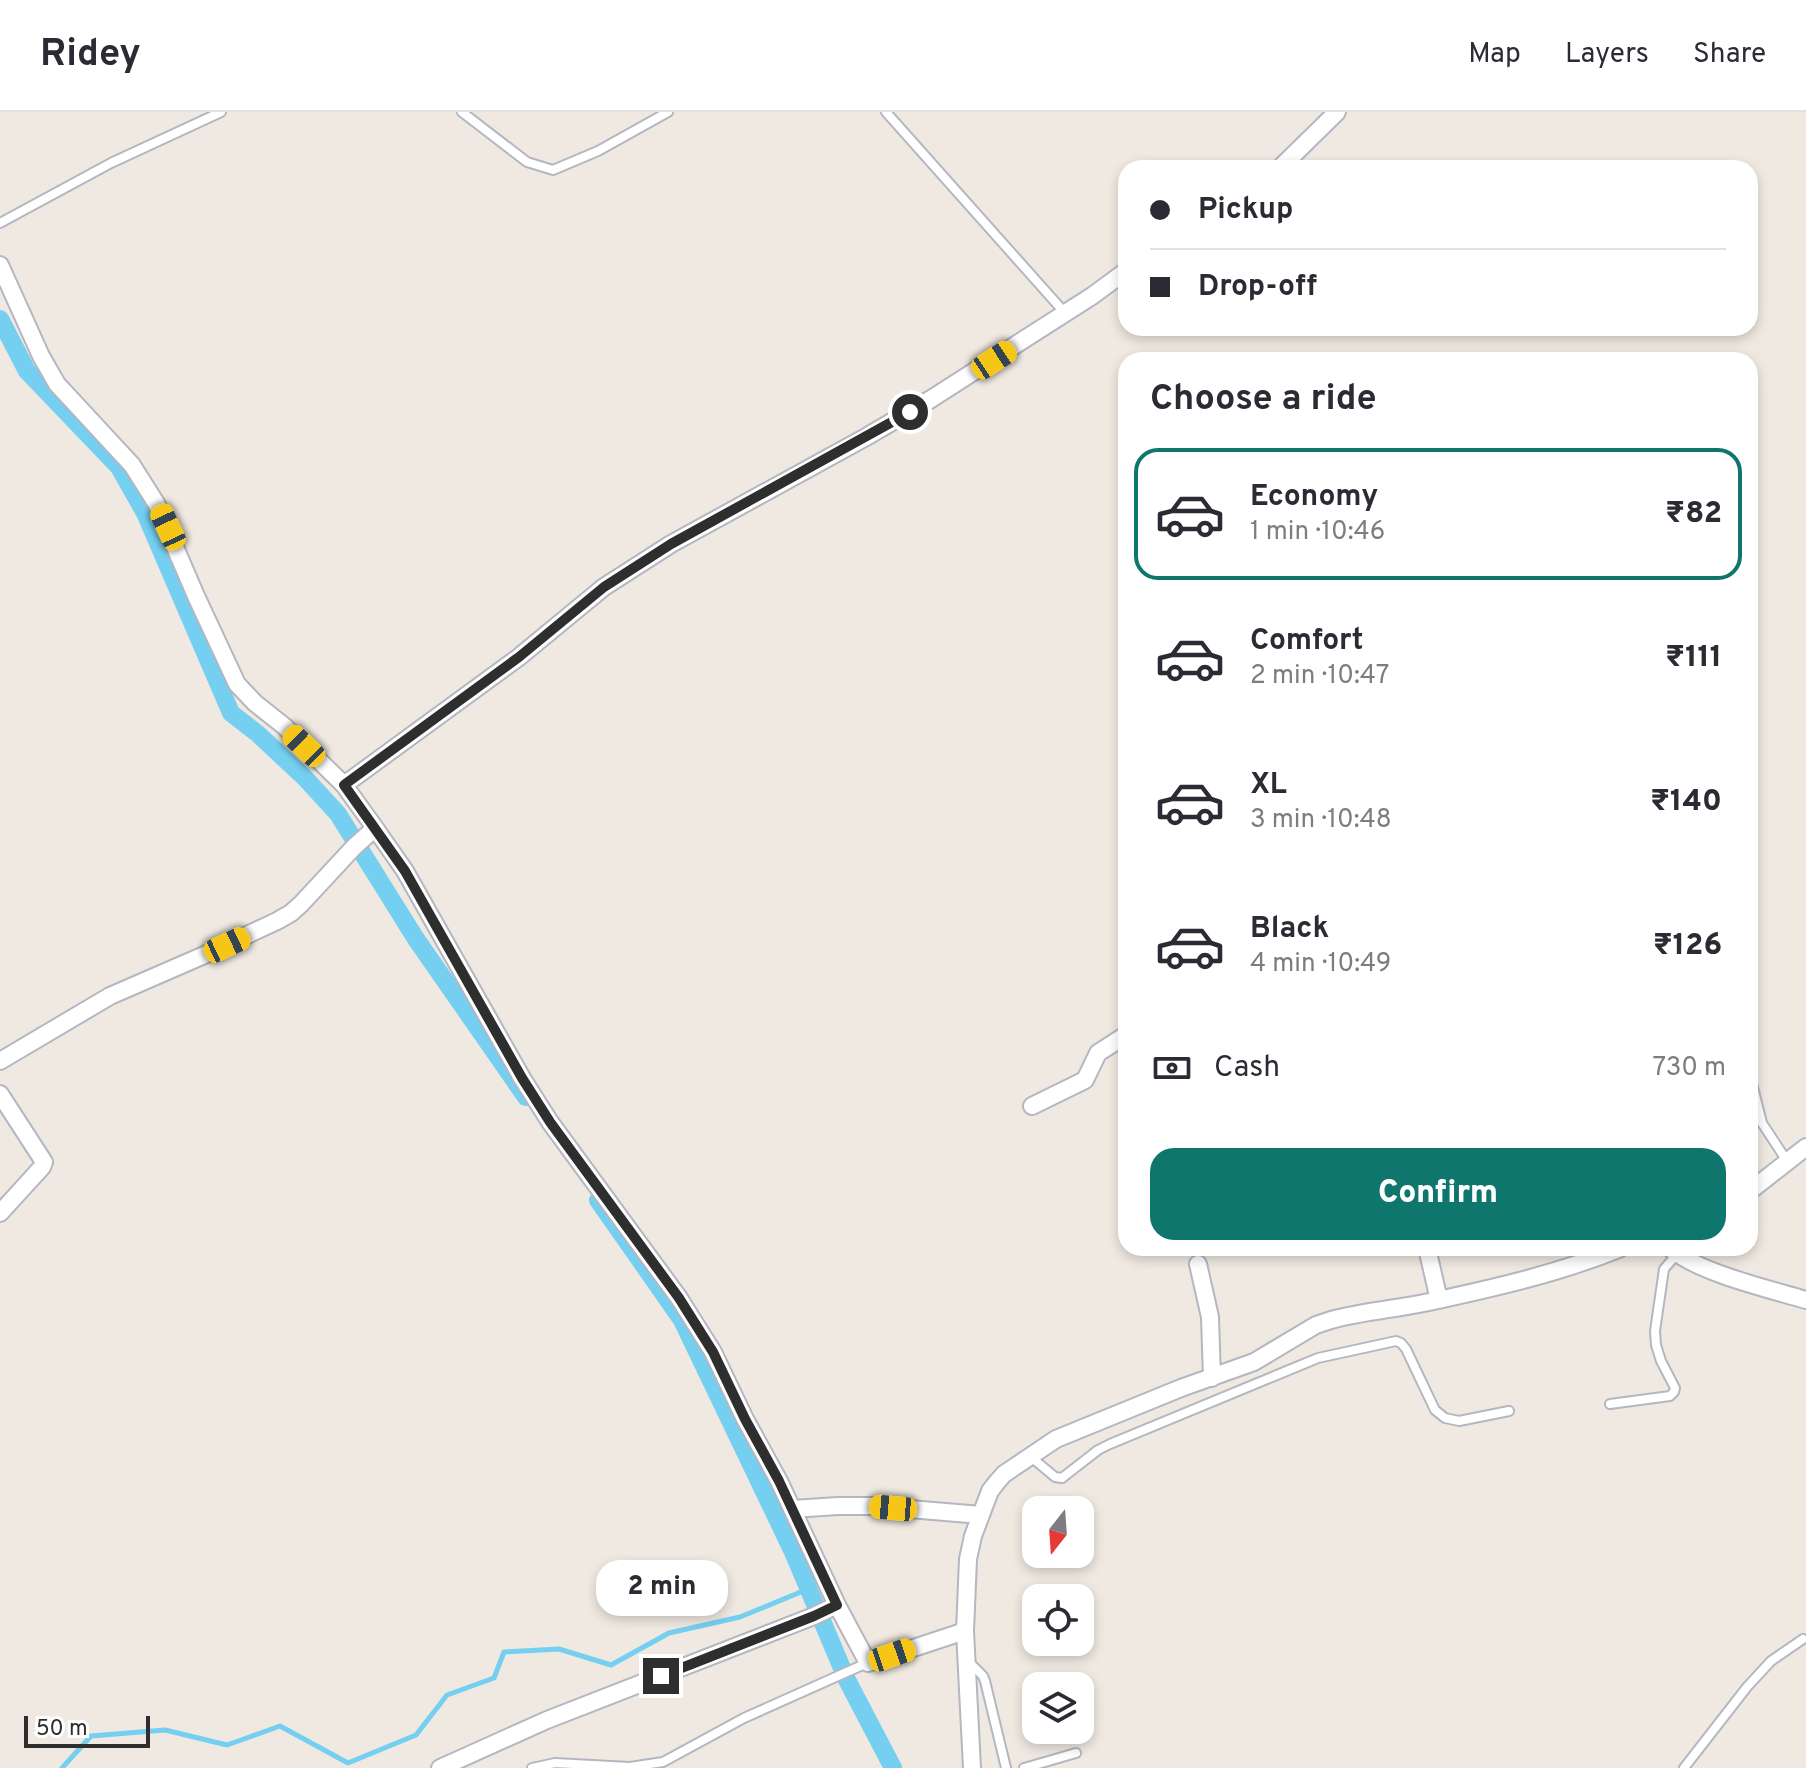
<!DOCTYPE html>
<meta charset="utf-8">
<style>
body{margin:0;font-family:Overpass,sans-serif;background:#f7f7f7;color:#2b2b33;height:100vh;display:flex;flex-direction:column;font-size:30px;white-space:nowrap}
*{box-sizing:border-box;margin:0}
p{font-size:26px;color:#7c7c81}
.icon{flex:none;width:44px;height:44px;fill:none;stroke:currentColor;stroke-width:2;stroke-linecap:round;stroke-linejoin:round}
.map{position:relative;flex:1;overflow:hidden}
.side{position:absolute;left:1118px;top:240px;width:640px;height:904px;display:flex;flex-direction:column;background:#fff;border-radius:24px;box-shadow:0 4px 12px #0003}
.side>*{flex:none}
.guide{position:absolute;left:1118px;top:48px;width:640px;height:176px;border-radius:24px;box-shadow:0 4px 12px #0003;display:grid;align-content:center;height:176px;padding:0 32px;background:#fff}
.needle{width:52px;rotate:197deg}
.tools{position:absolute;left:1022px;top:1384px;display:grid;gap:16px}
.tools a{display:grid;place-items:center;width:72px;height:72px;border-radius:16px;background:#fff;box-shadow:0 4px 12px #0003;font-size:40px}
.scale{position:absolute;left:24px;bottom:20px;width:126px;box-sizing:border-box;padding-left:8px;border:4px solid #2e2e2e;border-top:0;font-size:22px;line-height:28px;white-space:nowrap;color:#2e2e2e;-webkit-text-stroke:6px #fff;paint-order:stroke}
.end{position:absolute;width:36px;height:36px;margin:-18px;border:10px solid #2e2e2e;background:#fff;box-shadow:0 0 0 4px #fff}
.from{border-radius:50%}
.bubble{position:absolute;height:56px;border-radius:24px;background:#fff;box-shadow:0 4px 12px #0003;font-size:26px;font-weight:800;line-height:56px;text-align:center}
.car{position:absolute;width:24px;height:48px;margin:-24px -12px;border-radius:10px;box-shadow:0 0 6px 2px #0007;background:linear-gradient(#f5c518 24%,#345 0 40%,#f5c518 0 76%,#345 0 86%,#f5c518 0)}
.guide b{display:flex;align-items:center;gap:28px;height:76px;font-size:30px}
.guide b+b{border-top:2px solid #e1e1e2}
.guide i{width:20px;height:20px;background:#2b2b33}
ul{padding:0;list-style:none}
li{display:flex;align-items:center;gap:24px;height:132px;margin:0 16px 12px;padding:0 16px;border:4px solid transparent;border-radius:24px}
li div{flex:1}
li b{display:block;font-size:30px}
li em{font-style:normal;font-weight:800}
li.selected{border-color:#0f766e}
li>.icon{width:72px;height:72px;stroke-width:1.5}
h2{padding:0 32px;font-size:36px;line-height:96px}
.pay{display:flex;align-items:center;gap:20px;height:88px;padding:0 32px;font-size:30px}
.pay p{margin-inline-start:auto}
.button{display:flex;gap:16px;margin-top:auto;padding:16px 32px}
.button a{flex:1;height:92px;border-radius:24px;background:#0f766e;color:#fff;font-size:32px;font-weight:800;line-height:92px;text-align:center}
header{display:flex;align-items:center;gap:48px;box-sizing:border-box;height:112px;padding:0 40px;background:#fff;border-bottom:2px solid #e1e1e2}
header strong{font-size:38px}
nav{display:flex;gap:44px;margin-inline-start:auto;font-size:28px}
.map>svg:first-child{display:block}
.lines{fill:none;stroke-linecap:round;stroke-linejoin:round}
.stream{stroke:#75cff0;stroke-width:5}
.canal{stroke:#75cff0;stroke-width:18}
.service-casing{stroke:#b4b7c1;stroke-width:12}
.minor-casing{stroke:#b4b7c1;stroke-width:20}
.service{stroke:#fff;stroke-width:8}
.minor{stroke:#fff;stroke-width:16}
.route{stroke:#2e2e2e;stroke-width:10}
</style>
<header>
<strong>Ridey</strong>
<nav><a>Map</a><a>Layers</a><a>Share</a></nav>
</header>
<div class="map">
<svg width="1806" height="1656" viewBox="0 0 1806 1656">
<rect width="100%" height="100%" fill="#efe9e1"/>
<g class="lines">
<path class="stream" d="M62,1656L91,1624L165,1618L227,1633L280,1614L348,1651L416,1623L447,1583L494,1566L504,1540L559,1537L611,1553L669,1521L740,1505L808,1477"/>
<path class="canal" d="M0,207L27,259L119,355L145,401L231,601L258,622L305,666L338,702L416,827L526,985
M598,1088L682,1208L793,1440L847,1568L893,1656"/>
<g class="service-casing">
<path id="service" d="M462,0L527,50L553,58L598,39L668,0
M886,0L1065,201
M0,111L111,51L221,0
M1750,963L1762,1011L1787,1049
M1610,1292L1670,1284L1674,1280L1675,1276L1661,1249L1656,1233L1655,1219L1664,1157L1677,1142
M1031,1345L1055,1365L1062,1366L1098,1338L1110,1332L1318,1246L1396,1229L1401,1231L1406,1237L1435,1298L1445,1306L1459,1309L1509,1299
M969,1550L983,1564L985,1569L1006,1656
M532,1656L555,1651L630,1655L663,1650L744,1606L867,1551
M1024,1656L1076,1641
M1684,1656L1747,1575L1771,1549L1803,1527"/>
</g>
<g class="minor-casing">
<path id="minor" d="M1280,56L1337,0
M0,153L41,244L57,272L132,353L156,391L196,484L237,572L255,591L284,614L344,673L375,716L405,759L522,966L550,1010L679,1186L713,1240L745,1307L779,1369L837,1493L868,1551L965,1519
M344,673L519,545L604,475L671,432L866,325L931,287L1092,184L1126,159
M0,949L110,884L202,844L277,809L291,801L301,792L354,735L375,716
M0,982L44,1050L42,1055L0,1101
M1032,994L1085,968L1098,941L1126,923
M1750,1079L1806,1035
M1427,1136L1439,1188
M1670,1136C1699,1161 1769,1177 1806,1188
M1198,1152L1210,1205L1212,1266
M792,1397L838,1394H874L981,1403
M440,1656L547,1608L814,1504L837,1493
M972,1656L965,1519L968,1447L973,1424L990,1379L997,1370L1004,1362L1056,1327L1181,1276L1254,1250L1316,1213L1331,1208C1364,1199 1397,1197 1429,1190C1494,1176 1560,1161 1621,1136"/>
</g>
<use href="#service" class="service"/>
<use href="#minor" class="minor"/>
</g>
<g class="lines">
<path class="route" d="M661,1564L814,1504L837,1493L779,1369L745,1307L713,1240L679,1186L550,1010L522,966L405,759L344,673L519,545L604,475L671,432L910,300"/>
</g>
</svg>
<div class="tools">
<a><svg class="needle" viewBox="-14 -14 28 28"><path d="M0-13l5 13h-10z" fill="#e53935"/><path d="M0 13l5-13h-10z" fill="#7c7c81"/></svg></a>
<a><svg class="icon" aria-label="locate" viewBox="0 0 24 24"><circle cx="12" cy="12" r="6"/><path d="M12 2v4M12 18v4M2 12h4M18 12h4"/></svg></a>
<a><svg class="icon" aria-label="layers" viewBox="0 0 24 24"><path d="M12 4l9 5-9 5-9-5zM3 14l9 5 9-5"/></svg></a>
</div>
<div class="scale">50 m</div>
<i class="end from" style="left:910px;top:300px"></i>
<i class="end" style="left:661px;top:1564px"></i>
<div class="bubble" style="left:596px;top:1448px;width:132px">2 min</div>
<i class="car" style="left:994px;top:248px;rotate:57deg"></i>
<i class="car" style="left:168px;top:415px;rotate:335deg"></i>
<i class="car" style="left:304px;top:634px;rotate:314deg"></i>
<i class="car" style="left:227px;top:833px;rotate:65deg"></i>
<i class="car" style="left:893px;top:1396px;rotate:275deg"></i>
<i class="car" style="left:892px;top:1543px;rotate:71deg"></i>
<div class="guide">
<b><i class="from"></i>Pickup</b>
<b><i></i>Drop-off</b>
</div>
<section class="side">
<h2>Choose a ride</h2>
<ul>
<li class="selected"><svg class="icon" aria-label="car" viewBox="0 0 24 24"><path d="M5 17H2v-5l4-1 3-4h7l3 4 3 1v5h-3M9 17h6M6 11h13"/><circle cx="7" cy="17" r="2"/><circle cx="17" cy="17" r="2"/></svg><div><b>Economy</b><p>1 min · 10:46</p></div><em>₹82</em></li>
<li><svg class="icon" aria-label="car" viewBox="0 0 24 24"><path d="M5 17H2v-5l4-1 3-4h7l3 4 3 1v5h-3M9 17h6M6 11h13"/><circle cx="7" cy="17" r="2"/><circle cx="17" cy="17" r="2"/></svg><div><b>Comfort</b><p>2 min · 10:47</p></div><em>₹111</em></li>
<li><svg class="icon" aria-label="car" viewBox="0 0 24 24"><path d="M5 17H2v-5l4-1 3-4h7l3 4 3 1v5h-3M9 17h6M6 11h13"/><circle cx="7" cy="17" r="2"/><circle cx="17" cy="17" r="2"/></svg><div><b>XL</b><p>3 min · 10:48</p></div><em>₹140</em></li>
<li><svg class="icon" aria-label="car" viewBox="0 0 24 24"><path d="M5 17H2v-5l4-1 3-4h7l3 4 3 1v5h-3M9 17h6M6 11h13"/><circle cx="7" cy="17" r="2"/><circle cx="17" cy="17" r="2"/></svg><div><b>Black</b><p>4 min · 10:49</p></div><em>₹126</em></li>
</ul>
<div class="pay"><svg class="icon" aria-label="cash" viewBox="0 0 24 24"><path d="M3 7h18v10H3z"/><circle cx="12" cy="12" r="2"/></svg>Cash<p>730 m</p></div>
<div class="button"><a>Confirm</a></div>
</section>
</div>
